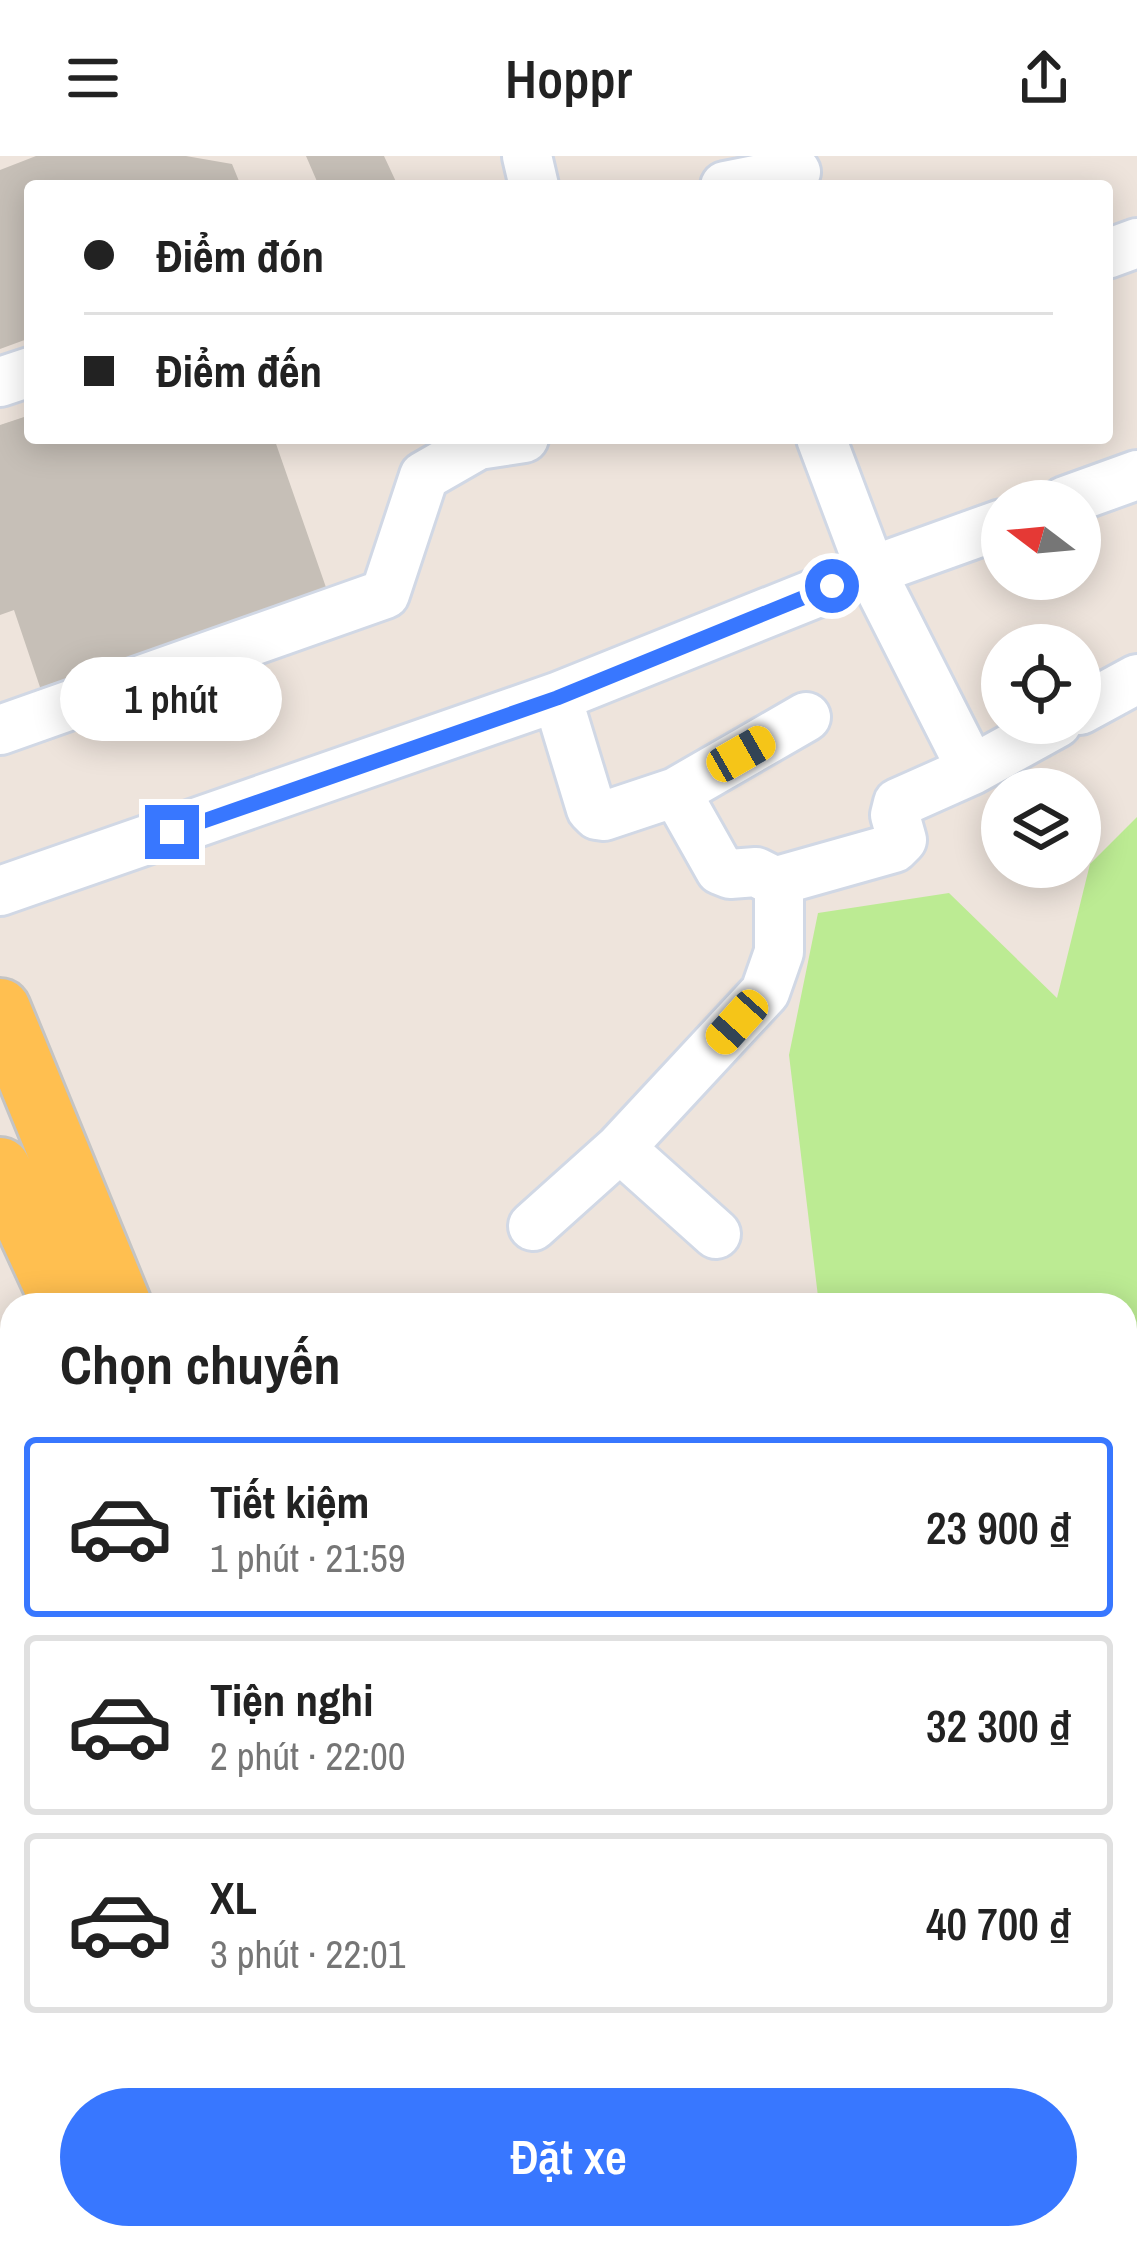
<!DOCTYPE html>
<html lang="vi">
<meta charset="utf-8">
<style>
body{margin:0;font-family:"Archivo Narrow",sans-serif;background:#f2f2f2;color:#222;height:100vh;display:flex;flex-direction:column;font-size:45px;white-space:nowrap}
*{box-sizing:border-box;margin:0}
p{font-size:39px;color:#767676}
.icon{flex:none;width:66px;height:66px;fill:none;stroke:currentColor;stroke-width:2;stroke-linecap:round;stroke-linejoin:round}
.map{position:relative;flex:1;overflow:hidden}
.sheet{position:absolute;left:0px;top:1137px;width:1137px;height:957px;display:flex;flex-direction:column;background:#fff;border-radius:36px 36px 0 0;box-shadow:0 6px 30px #0003}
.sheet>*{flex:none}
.guide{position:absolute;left:24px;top:24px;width:1089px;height:264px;border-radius:12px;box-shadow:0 6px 30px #0003;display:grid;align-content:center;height:264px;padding:0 60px;background:#fff}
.needle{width:78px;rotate:286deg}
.controls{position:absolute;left:981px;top:324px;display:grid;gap:24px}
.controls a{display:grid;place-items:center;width:120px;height:120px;border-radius:50%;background:#fff;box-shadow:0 6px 30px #0003;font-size:60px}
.end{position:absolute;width:54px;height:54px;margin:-27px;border:15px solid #3877ff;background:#fff;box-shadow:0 0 0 6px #fff}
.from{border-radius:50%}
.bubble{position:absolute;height:84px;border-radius:42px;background:#fff;box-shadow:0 6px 30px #0003;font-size:39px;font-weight:600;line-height:84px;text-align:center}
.car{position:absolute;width:36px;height:72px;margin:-36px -18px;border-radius:15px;box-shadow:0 0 9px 3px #0007;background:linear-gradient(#f5c518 24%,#345 0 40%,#f5c518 0 76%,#345 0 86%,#f5c518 0)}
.guide b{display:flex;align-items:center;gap:42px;height:114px;font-size:45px}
.guide b+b{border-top:3px solid #e0e0e0}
.guide i{width:30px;height:30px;background:#222}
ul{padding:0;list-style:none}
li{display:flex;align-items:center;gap:36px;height:180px;margin:0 24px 18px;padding:0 36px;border:6px solid #e0e0e0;border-radius:12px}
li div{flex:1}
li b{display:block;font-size:45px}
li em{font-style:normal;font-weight:600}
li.active{border-color:#3877ff}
li>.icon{width:108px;height:108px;stroke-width:1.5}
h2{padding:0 60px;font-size:54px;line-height:144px}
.action{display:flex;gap:24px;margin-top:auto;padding:24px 60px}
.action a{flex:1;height:138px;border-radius:72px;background:#3877ff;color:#fff;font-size:48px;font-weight:600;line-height:138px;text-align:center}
header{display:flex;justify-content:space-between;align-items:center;height:156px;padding:0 60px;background:#fff;font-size:54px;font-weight:600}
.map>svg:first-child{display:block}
.green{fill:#bceb93}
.building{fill:#c6bfb7}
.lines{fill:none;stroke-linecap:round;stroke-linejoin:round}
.minor-casing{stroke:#d1d8e5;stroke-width:54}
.major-casing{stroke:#c4c4c4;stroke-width:66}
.minor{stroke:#fff;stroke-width:48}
.major{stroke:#ffbf50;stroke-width:60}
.route{stroke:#3877ff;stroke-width:15}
</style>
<header><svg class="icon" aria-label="menu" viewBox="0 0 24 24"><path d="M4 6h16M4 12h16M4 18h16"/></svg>Hoppr<svg class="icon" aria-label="share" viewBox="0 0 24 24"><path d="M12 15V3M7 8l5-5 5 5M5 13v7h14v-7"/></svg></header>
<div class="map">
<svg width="1137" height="2092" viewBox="0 0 1137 2092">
<rect width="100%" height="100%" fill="#eee4dc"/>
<path class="green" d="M1137,661V2092H961L963,2082H1125V1149H819L789,899L818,757L949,737L1057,842L1090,708Z"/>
<path class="building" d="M36,0H186L232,8L241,30H30V182L0,193V14Z
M306,0H384L398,30H319Z
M30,259V282H274L329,440L43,540L14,454L0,459V269Z"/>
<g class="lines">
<g class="minor-casing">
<path id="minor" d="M527,0L534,30
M725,30L796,16
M1107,98L1137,87
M0,226L30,216
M821,282L871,415L972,614
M1065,345L1137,319
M557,541L591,653L597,659L604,660L676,636L806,561
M1080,554L1137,523
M0,574L385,438L424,320L478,289L524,282
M676,636L720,714L730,718L756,716L780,728
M0,735L557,541L871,415L1002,368
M620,992L716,1078
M533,1070L620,992L765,836L779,796V736L784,723L894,692L902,684L895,659L898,647L972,614L1057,567
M0,1236L12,1257
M0,1599L12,1633
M12,1717L0,1902L12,1919
M695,2082L699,2092"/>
</g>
<g class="major-casing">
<path id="major" d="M0,853L121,1149
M0,1012L63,1149
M276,2082V2092
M339,2082L340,2092"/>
</g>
<use href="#minor" class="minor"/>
<use href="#major" class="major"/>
</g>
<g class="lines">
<path class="route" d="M172,676L557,542L832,430"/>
</g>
</svg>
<div class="controls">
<a><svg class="needle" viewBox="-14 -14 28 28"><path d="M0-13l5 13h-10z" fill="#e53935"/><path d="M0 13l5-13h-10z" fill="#767676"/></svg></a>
<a><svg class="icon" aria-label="locate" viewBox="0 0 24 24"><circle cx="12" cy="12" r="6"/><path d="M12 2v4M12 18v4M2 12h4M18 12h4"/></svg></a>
<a><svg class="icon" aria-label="layers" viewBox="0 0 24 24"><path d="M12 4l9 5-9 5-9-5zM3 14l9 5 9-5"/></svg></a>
</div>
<i class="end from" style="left:832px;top:430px"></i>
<i class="end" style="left:172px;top:676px"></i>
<div class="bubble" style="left:60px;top:501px;width:222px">1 phút</div>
<i class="car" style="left:741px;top:598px;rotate:60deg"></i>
<i class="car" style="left:737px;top:866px;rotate:222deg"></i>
<div class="guide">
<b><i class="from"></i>Điểm đón</b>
<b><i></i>Điểm đến</b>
</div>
<section class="sheet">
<h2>Chọn chuyến</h2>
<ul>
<li class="active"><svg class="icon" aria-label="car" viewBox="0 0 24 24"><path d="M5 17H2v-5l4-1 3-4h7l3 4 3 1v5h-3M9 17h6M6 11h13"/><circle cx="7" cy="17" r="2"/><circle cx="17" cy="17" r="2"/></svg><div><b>Tiết kiệm</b><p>1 phút · 21:59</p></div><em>23 900 ₫</em></li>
<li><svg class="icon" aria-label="car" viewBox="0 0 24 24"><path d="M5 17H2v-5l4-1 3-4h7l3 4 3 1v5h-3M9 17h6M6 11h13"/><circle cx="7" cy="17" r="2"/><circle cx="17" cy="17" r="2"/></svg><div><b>Tiện nghi</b><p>2 phút · 22:00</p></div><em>32 300 ₫</em></li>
<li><svg class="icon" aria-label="car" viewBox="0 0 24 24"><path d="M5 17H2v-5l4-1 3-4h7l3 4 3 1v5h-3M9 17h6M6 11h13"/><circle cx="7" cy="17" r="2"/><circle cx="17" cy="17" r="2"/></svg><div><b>XL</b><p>3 phút · 22:01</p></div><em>40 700 ₫</em></li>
</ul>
<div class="action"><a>Đặt xe</a></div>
</section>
</div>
